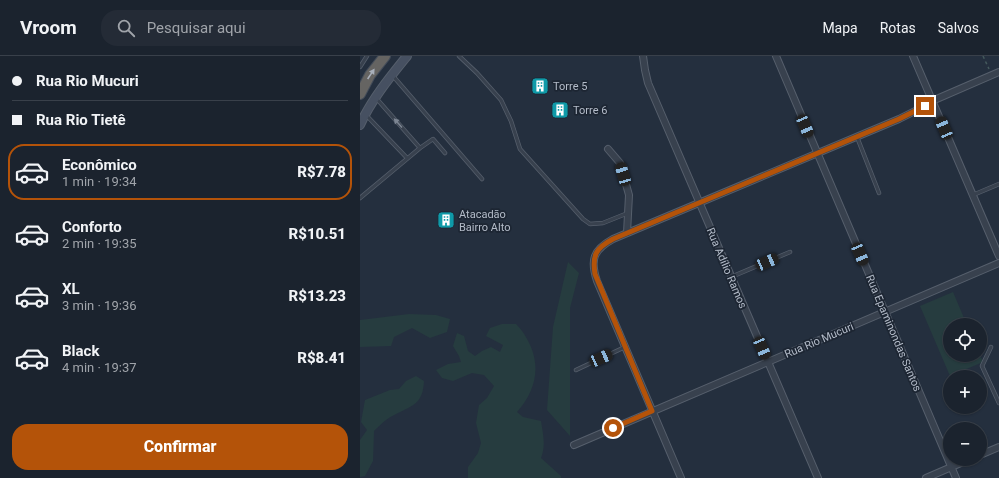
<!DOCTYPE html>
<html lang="pt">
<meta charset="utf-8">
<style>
body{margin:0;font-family:Roboto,sans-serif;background:#242b36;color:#f1f3f6;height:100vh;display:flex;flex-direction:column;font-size:15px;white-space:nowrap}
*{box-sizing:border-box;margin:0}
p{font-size:13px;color:#a0a4aa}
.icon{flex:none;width:22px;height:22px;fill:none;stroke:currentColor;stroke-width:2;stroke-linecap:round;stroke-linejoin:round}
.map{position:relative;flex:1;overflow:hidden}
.details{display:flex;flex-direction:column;background:#1b232e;width:360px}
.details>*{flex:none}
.guide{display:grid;align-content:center;height:88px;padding:0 12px;background:#1b232e}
.controls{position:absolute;left:583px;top:262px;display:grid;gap:8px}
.controls a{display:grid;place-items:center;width:44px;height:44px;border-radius:50%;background:#1b232e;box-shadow:0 1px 3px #0004,0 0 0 1px #39404a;font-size:20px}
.end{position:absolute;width:18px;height:18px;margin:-9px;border:5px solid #b45309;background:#fff;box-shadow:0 0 0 2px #fff}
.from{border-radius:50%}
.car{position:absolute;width:12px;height:24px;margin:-12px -6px;border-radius:5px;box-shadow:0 0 3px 1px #0007;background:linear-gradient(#222 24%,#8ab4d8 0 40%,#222 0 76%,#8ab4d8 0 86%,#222 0)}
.guide b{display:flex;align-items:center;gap:14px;height:38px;font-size:15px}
.guide b+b{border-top:1px solid #39404a}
.guide i{width:10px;height:10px;background:#f1f3f6}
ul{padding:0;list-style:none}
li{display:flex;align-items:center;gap:12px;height:56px;margin:0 8px 6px;padding:0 4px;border:2px solid transparent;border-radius:16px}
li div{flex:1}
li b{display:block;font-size:15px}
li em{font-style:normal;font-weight:800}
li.selected{border-color:#b45309}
li>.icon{width:36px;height:36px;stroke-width:1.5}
.cta{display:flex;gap:8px;margin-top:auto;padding:8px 12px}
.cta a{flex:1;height:46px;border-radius:16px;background:#b45309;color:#fff;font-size:16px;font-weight:800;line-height:46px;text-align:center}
header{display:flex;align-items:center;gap:24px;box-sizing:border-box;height:56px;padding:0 20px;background:#1b232e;border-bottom:1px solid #39404a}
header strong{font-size:19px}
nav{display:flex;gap:22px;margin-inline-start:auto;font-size:14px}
.search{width:280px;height:36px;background:#242b36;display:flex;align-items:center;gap:10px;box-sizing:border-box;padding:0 14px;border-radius:16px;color:#a0a4aa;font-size:15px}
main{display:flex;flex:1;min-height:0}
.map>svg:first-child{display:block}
.green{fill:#263c3f}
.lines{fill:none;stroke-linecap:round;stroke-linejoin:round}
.service-casing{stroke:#565f6c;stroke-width:4.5}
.minor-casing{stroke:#565f6c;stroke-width:8}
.secondary-casing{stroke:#565f6c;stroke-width:10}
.trunk-casing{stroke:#434c59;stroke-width:12}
.path{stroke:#44595c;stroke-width:1.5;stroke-dasharray:3 3;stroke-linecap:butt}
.service{stroke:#38414e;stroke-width:3}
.minor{stroke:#38414e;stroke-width:6}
.secondary{stroke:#465061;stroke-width:8}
.trunk{stroke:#656462;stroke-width:10}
.oneway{fill:#a8afba}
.oneway2{fill:#7c8592}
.route{stroke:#b45309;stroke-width:5}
.labels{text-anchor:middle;stroke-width:3.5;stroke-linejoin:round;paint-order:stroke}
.poi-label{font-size:11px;fill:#b4bcc9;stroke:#1d2633;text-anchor:start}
.street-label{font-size:11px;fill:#b4bcc9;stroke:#1d2633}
</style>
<header>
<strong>Vroom</strong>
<div class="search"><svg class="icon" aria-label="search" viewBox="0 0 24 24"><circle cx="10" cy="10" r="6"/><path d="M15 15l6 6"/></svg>Pesquisar aqui</div>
<nav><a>Mapa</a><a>Rotas</a><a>Salvos</a></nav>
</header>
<main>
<section class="details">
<div class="guide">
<b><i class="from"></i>Rua Rio Mucuri</b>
<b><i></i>Rua Rio Tietê</b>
</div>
<ul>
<li class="selected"><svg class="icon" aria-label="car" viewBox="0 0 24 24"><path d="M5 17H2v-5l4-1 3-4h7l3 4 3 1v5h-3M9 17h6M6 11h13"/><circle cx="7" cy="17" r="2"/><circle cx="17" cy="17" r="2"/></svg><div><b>Econômico</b><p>1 min · 19:34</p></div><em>R$7.78</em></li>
<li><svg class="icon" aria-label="car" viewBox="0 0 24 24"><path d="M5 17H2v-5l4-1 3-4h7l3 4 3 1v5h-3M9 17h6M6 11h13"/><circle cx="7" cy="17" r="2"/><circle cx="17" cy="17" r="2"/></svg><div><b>Conforto</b><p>2 min · 19:35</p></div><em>R$10.51</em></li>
<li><svg class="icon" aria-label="car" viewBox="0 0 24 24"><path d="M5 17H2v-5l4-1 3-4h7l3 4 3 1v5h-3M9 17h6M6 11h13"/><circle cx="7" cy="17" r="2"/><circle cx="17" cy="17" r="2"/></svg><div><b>XL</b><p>3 min · 19:36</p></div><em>R$13.23</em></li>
<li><svg class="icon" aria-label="car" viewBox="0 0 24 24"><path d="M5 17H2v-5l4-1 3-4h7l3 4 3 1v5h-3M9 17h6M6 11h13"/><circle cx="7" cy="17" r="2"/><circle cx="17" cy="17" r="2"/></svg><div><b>Black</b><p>4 min · 19:37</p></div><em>R$8.41</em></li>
</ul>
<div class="cta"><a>Confirmar</a></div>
</section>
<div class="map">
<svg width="639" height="422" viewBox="0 0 639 422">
<rect width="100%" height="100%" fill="#242f3e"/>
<path class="green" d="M208,206L219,217L210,252V380L187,354L193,271Z
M593,236L607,269H590V299H620L623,306L590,320L560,250Z
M49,258L76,259L90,263L87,276L70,282L52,272L34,281L31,290L0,291V264Z
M142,268H156C160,272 164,277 167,283C182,309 176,335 157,356L163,361L181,365C183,378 186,390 181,402L201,420V422H108V411L118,397L121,387L116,367L119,349L127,342L134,330L124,319L112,317L93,325L82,322L76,314L88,308L101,306L99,300L93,290L97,277L104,280L108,295L115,300L122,295L131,291L140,296L143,289L126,280L130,272Z
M56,320L64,325C63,347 54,349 36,358C27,362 20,369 14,375L13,405L5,420L0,421V384L7,374L1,366L5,344L30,334L39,333L46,325Z"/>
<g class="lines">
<g class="service-casing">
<path id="service" d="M99,0L117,17L141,44L151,65L160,93L223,163L230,168L243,167L268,157
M0,11L7,0
M33,20L122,123
M16,42L60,92
M6,59L47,102
M497,81L519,137
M613,139L639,128
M0,142L60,92L73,83L85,97
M371,221L430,196
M631,291L622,310L639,347
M216,314L265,291"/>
</g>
<g class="minor-casing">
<path id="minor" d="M283,0L285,14L288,27L458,422
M416,0L596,422
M553,0L639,200
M248,93L260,107L269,139L267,177
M214,389L639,207
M620,399L639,391
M321,422L237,225C230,204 233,194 253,183L539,63L565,50L572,45L639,16
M566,422L610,403"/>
</g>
<g class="secondary-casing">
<path id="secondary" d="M0,69C11,44 30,21 47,0"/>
</g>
<g class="trunk-casing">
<path id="trunk" d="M0,38L10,19L25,0"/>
</g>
<path class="path" d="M623,0L629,13"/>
<use href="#service" class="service"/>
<use href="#minor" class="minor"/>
<use href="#secondary" class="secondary"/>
<use href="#trunk" class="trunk"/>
</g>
<defs><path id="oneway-solid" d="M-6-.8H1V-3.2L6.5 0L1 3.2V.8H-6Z"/></defs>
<use class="oneway" href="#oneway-solid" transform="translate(11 18) rotate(-56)"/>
<use class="oneway2" href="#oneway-solid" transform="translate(38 67) rotate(-132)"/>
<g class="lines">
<path class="route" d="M253,372L292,355L235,218C232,199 236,192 253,183L539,63L565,50"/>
</g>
<defs>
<g id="building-square" transform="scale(0.9)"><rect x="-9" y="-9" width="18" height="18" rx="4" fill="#0f9aa8" stroke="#1d2633"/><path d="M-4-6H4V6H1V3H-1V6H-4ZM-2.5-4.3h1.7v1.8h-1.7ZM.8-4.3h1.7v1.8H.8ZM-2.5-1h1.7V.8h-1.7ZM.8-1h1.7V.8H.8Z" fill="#fff"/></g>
</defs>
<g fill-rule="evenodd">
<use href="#building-square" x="180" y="30"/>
<use href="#building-square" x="200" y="54"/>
<use href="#building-square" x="86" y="164"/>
</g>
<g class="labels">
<g class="poi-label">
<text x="193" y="34">Torre 5</text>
<text x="213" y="58">Torre 6</text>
<text x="99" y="162">Atacadão<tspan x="99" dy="13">Bairro Alto</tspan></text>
</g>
<g class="street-label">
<text transform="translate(367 212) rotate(67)" y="4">Rua Adílio Ramos</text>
<text transform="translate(534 277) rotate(67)" y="4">Rua Epaminondas Santos</text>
<text transform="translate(459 284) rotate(-23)" y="4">Rua Rio Mucuri</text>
</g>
</g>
</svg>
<div class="controls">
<a><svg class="icon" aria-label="locate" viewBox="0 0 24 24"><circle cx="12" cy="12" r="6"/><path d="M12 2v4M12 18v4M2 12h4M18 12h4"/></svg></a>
<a>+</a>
<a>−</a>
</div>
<i class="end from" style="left:253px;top:372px"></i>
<i class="end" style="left:565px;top:50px"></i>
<i class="car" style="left:445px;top:70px;rotate:157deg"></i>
<i class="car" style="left:584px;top:72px;rotate:337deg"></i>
<i class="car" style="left:263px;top:118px;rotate:344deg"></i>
<i class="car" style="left:500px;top:198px;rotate:157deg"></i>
<i class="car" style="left:407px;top:206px;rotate:67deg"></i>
<i class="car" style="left:402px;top:292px;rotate:157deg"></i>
<i class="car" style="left:241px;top:302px;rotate:66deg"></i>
</div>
</main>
